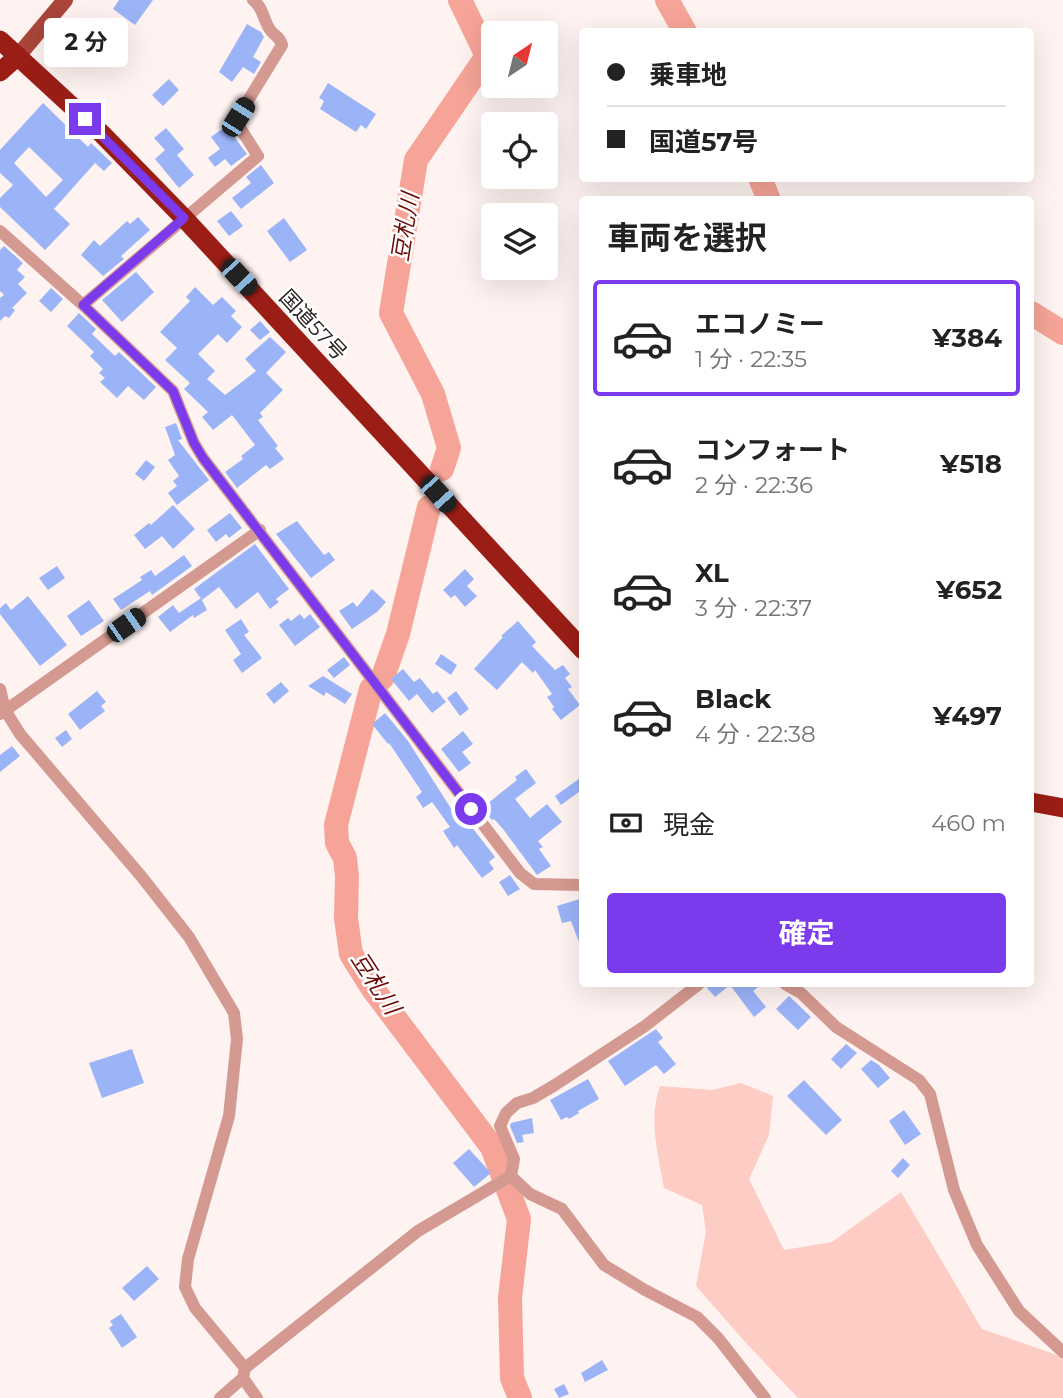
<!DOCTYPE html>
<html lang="ja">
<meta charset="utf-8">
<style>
body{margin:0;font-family:Montserrat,"Noto Sans JP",sans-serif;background:#f6f6f6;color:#222;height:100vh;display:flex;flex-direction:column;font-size:26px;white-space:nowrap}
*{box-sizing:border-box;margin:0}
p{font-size:23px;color:#767676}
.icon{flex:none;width:38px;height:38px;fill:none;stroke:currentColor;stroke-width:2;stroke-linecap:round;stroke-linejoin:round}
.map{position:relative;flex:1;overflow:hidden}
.drawer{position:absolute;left:579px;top:196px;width:455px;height:791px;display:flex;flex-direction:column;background:#fff;border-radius:7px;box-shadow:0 7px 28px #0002}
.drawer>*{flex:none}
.top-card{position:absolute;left:579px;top:28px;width:455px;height:154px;border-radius:7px;box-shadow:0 7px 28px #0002;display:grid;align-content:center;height:154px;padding:0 28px;background:#fff}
.needle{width:46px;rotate:35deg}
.buttons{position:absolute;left:481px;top:21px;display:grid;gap:14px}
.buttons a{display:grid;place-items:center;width:77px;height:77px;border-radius:7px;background:#fff;box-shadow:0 7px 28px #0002;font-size:35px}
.end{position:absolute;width:32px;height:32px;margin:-16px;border:9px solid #7c3aed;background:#fff;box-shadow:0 0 0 4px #fff}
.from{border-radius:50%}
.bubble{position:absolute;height:49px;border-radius:7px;background:#fff;box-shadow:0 7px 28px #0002;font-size:23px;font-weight:700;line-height:49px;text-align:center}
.car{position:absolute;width:21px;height:42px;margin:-21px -10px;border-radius:9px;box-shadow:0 0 5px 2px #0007;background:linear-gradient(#222 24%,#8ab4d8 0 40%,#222 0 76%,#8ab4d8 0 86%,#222 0)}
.top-card b{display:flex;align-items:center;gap:24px;height:66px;font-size:26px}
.top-card b+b{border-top:2px solid #e0e0e0}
.top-card i{width:18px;height:18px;background:#222}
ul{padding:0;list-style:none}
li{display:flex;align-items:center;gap:21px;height:116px;margin:0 14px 10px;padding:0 14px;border:4px solid transparent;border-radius:7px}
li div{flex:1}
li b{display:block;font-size:26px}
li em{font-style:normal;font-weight:700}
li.selected{border-color:#7c3aed}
li>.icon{width:63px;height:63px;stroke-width:1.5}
h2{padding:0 28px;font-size:32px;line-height:84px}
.pay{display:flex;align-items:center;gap:18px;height:77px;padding:0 28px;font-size:26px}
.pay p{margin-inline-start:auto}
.action{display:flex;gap:14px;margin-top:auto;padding:14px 28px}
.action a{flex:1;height:80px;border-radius:7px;background:#7c3aed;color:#fff;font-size:28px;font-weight:700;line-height:80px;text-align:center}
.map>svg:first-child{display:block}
.green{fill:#fdccc4}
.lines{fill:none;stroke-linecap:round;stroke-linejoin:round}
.river{stroke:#f6a497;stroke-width:24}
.building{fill:#9bb4f8;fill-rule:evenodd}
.minor{stroke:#d49990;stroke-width:12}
.major{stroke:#ab453a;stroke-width:16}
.highway{stroke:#9a1e16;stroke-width:19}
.route{stroke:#7c3aed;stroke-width:9}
.labels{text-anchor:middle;stroke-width:5;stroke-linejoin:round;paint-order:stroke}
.street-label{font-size:21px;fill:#2a2221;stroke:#fff}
.water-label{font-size:23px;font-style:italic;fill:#6d0b07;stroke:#fff}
</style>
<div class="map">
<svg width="1063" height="1398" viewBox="0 0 1063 1398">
<rect width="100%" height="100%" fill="#fff3f1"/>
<path class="green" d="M741,1083L773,1096L769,1135L749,1179L784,1250L832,1242L901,1192L982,1329L1063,1357V1398H798L746,1343L696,1286L706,1232L702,1205L664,1188C658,1153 648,1120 660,1086L712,1090Z"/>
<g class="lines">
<path class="river" d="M667,0L685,32
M760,178L769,200
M1031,313L1063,333
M442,469L449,448L433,394L391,313L416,160L487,56L460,0
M429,507L398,634L383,677L371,689L336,825L337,843L345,858L347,876L346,918L351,954L373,989L492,1147L519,1219L510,1298L512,1378L520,1398"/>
</g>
<path class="building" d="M119,0H153L135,25L113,9Z
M247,24L261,32L264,37L253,57L261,62L254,74L243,67L232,82L219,72Z
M169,79L179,90L163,106L152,95Z
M328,83L376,114L366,129L361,125L356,132L320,109L324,101L319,98Z
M43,103L88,147L91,143L112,163L104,171L95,163L54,209L70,224L45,250L0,207V198L13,185L0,173V150ZM29,147L63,180L46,197L14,163Z
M226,126L247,154L231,166L225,159L215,167L208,158L220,149L211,137Z
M166,128L184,149L177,155L194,175L179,188L155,159L165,150L154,138Z
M261,165L274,183L241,209L232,198L251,183L246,177Z
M231,211L243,226L229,236L217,221Z
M138,217L150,230L121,256L124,259L103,276L81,255L94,240L100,246L127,221L130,224Z
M284,218L307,250L290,262L267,231Z
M4,246L23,263L17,270L25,277L18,284L27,293L12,308L15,310L9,318L5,316L0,321V298L4,295L0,291V250Z
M136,272L154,292L122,322L102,300Z
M195,287L213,305L222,297L236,311L231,316L242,327L227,343L218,334L198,354L215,371L207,379L225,395L256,371L245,359L270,337L286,352L266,373L283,390L260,413L263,417L258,420L278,446L275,448L284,459L270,469L266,465L237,488L225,472L243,459L241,456L255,445L232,415L213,430L202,417L208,412L184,389L190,383L165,360L177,348L160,332L190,301L186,297Z
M51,288L63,299L51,312L39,301Z
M79,313L96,329L92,334L115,356L119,352L156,387L144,400L128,386L117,398L100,382L105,378L99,373L103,369L90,356L94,352L67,326Z
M260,321L270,332L260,340L250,330Z
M176,423L182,439L178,440L209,480L177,505L168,493L177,486L173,481L179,476L168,460L175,455L165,427Z
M146,460L155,467L144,481L135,474Z
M173,505L195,529L173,549L162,536L145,549L134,535L149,523L151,525Z
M230,513L242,528L229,538L226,534L216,542L207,530Z
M297,521L324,555L329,552L335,560L311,578L276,534Z
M255,544L289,589L276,599L279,602L270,609L258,592L236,609L219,587L202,600L194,589Z
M184,555L192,566L152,595L150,591L121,610L113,599L142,580L140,577L151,570L155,576Z
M57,566L65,578L48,590L39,578Z
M465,569L474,579L467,586L477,596L465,607L455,595L451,598L443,590Z
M372,589L386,602L377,612L352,629L339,611L353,602L357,607Z
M28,596L67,645L40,666L0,614V608L6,603L11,610Z
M201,598L207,610L194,618L193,615L170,632L158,617L173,605L179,613Z
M89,600L104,621L81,636L67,616Z
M300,614L304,619L310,614L320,627L295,646L279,625L288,618L291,621Z
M241,619L249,632L244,635L262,658L242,673L233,660L241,654L225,630Z
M518,621L536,642L532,646L555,670L563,665L570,674L565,678L572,687L568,689L580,705L561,720L552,709L554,707L547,697L552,694L535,670L533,673L522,662L497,690L474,669L503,637L501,636Z
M441,654L457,665L451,675L435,664Z
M344,657L350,665L334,678L327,670Z
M403,669L414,682L420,678L433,694L437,691L446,702L432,713L417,694L409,701L391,679Z
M323,676L352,694L345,704L326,692L324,696L308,686Z
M281,682L289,691L274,704L266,694Z
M97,691L106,702L101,706L105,711L80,730L68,714Z
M456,691L469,709L460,716L447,698Z
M385,713L408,741L459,821L464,817L495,857L489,862L494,869L482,878L457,845L454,848L443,831L450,827L432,802L423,808L416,797L422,792L389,743L388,744L372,724Z
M66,730L72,739L62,747L55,738Z
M463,731L473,744L462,752L471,763L459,772L441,749Z
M12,746L20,756L0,772V755Z
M526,769L536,783L515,799L530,818L547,804L562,822L538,841L543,847L539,849L551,866L537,875L503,829L494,819L492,820L482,808L517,780L515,777Z
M583,776V789L561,805L555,796Z
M510,875L520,889L508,896L499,882Z
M583,898V949L582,950L571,921L562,923L557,906Z
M708,984H762L753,991L766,1007L754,1017L730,985L715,997L707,988Z
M789,996L811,1017L798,1030L776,1009Z
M656,1029L663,1038L658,1042L676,1064L664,1074L656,1065L625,1086L608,1061Z
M846,1044L857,1053L841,1069L831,1059Z
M132,1049L144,1083L102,1098L89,1063Z
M871,1060L879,1065L890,1078L878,1088L861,1069Z
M588,1079L599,1099L578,1111L579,1113L569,1119L567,1117L561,1120L550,1100Z
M804,1080L842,1120L826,1135L787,1096Z
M904,1110L921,1134L905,1145L889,1121Z
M532,1118L534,1133L522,1135L524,1142L517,1143L510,1126L511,1123Z
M469,1149L491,1173L474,1187L453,1163Z
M903,1158L910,1165L898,1178L891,1171Z
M147,1266L159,1279L134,1301L122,1288Z
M121,1314L137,1337L122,1348L109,1328L113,1325L110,1321Z
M602,1360L608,1370L585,1382L581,1373Z
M564,1384L569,1394L559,1398L554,1389Z"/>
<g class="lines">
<path class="minor" d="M0,231L83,305L173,391L194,443L203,458L520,873L534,884L583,885
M83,305L258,156L239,126L238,117L282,45C280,37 276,37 271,31C263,21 264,8 253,0
M0,689L5,710L20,734L141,876L189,937L234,1013L237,1039L229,1116L188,1259L185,1287L195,1308L245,1368
M0,714L260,530
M785,984L801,993L836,1027L919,1080L930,1094L954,1190L977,1245L1019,1311L1063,1352
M511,1176L530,1194L562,1209L604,1265L645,1290L697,1317L718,1338L765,1398
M243,1378L257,1398
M220,1398L243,1378L245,1368L418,1231L511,1176L514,1159L500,1126L506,1113L517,1103L533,1098L555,1085L645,1026L699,984"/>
<path class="major" d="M18,56L65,0"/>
<path class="highway" d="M0,40L102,134L184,218L583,650
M0,72L18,56
M1031,802L1063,808"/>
</g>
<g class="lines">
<path class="route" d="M85,119L184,218L83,305L173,391L194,443L203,458L471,809"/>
</g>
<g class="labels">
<g class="street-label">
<text transform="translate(313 325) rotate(47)" y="7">国道57号</text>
</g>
<g class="water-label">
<text transform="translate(405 227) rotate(-81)" y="8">豆札川</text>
<text transform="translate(376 983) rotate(57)" y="8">豆札川</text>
</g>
</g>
</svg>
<div class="buttons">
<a><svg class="needle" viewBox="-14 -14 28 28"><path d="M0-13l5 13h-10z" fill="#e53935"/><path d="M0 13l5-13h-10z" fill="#767676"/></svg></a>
<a><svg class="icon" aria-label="locate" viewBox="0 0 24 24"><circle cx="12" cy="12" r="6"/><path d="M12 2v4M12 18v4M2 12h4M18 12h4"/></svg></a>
<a><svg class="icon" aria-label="layers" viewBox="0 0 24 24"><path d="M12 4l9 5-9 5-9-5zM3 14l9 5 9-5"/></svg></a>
</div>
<i class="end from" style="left:471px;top:809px"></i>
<i class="end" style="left:85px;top:119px"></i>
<div class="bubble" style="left:44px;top:18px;width:84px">2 分</div>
<i class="car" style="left:238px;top:117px;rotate:32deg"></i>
<i class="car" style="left:239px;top:277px;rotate:137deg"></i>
<i class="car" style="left:438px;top:494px;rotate:138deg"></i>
<i class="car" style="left:126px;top:625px;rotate:55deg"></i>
<div class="top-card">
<b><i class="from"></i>乗車地</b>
<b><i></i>国道57号</b>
</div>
<section class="drawer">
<h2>車両を選択</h2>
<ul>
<li class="selected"><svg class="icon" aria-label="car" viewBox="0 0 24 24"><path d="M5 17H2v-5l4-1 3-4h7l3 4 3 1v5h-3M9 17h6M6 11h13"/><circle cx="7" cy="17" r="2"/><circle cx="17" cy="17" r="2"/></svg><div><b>エコノミー</b><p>1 分 · 22:35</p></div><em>¥384</em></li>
<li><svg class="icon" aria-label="car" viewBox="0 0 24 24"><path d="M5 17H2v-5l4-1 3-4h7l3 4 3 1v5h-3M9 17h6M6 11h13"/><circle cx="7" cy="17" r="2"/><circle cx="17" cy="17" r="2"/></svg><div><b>コンフォート</b><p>2 分 · 22:36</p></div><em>¥518</em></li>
<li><svg class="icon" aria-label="car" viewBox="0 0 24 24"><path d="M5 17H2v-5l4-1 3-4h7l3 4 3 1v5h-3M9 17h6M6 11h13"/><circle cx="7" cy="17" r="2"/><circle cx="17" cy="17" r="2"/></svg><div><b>XL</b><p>3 分 · 22:37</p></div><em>¥652</em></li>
<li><svg class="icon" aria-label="car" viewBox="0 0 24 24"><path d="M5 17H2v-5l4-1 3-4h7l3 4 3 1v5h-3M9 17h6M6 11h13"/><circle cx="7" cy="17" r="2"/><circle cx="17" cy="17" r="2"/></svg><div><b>Black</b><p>4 分 · 22:38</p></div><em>¥497</em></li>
</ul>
<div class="pay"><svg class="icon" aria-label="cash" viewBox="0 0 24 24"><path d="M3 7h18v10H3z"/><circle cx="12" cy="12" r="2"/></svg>現金<p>460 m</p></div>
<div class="action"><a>確定</a></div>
</section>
</div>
